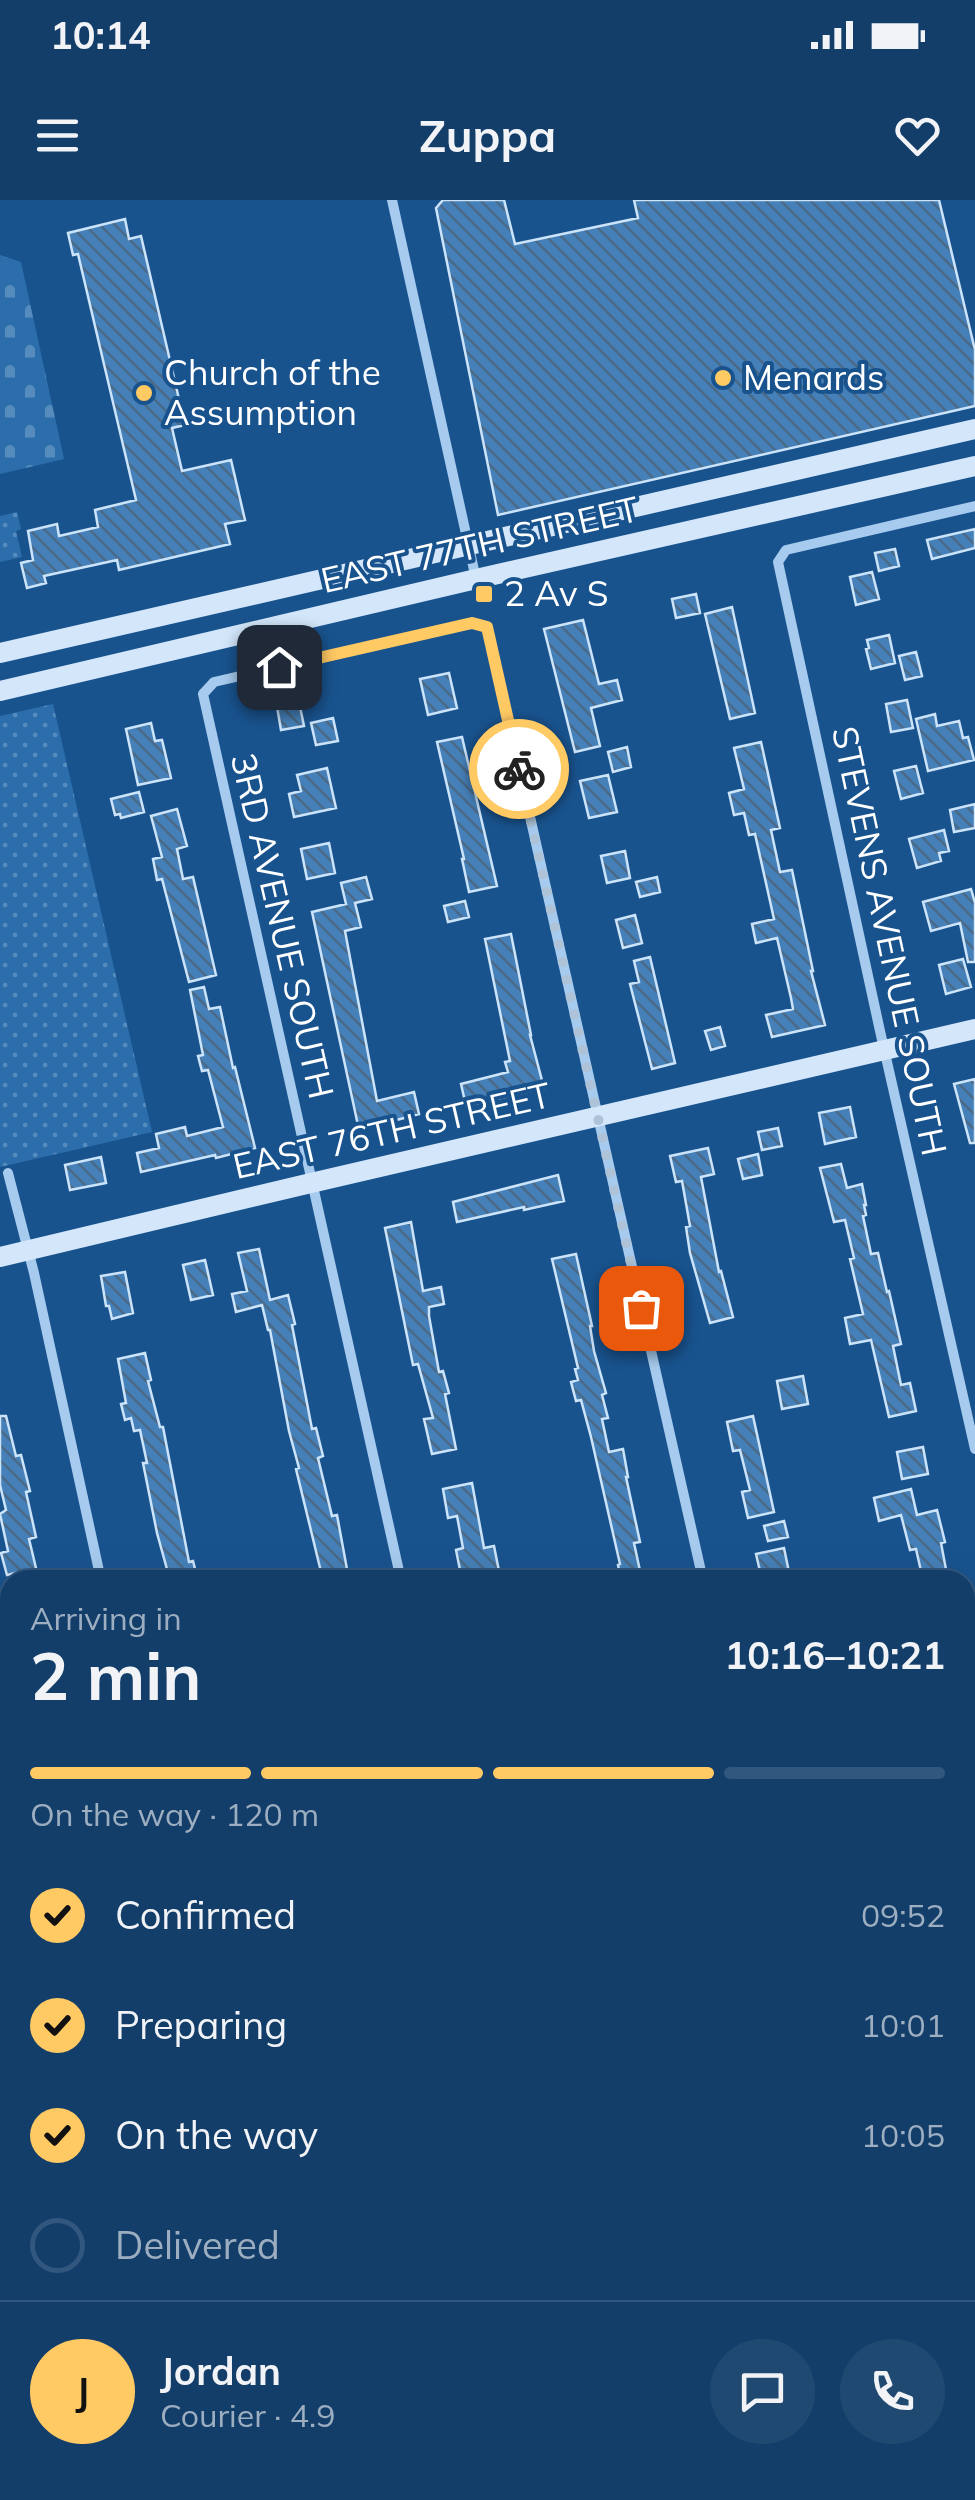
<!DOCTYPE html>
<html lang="en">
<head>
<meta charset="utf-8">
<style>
  body { margin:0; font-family:Mulish,sans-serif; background:#204972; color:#f1f3f6; height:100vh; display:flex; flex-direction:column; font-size:38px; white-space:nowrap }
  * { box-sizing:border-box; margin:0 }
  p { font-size:32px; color:#9daec1 }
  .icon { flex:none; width:55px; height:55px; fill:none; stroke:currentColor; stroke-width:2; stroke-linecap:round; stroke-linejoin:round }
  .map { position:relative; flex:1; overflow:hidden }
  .details { position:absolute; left:0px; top:1370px; width:975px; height:930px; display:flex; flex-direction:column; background:#133e6a; border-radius:30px 30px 0 0; box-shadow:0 10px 40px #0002,0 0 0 2px #32577e }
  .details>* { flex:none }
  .pin { position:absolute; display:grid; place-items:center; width:85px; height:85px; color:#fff; margin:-42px; border-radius:20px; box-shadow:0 5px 15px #0006 }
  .courier { position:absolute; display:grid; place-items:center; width:100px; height:100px; margin:-50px; border:8px solid #ffc963; border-radius:50%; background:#fff; color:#222; box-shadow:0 2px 12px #0007 }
  .headline em { font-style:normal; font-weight:700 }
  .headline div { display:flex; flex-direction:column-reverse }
  .headline { display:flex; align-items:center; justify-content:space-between; height:170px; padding:0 30px }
  h1 { font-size:65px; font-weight:700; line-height:75px }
  .bar { display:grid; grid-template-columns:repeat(4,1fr); gap:15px 10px; align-content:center; height:120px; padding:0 30px }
  .bar i { height:12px; border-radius:8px; background:#32577e }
  .bar .selected { background:#ffc963 }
  .bar p { grid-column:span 4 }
  .line { display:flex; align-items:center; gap:25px; padding:0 30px; border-top:2px solid #32577e }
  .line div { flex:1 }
  .round { display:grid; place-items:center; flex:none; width:105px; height:105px; border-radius:52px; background:#204972 }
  ol { padding:0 30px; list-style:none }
  li { display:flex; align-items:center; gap:30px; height:110px }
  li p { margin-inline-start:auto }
  li .icon { padding:10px; border-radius:50%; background:#ffc963; color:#111; stroke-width:4 }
  li:last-child { color:#9daec1 }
  li i { width:55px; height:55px; border:5px solid #32577e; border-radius:50% }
  .status { display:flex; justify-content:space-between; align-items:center; height:70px; padding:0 50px; background:#133e6a; direction:ltr }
  .status svg { height:28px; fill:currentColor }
  header { display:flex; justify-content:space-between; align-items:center; height:130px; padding:0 30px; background:#133e6a; font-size:45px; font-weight:700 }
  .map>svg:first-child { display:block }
  .cemetery { fill:url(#cemetery-stones) }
  .park { fill:url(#park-dots) }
  .building { fill:url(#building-back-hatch); stroke:#cce4fa; stroke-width:2.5 }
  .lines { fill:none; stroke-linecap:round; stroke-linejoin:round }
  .street { stroke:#a6cbee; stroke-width:10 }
  .secondary { stroke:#d3e6fa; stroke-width:20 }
  .done { stroke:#aec3d7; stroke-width:10; stroke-dasharray:0 18 }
  .route { stroke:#ffc963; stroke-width:12 }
  .poi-dot { fill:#ffc963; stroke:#19538e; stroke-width:4 }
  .labels { text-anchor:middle; stroke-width:8; stroke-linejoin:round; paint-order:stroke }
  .poi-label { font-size:35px; fill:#fff; stroke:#19538e; text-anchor:start }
  .street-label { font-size:35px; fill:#fff; stroke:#19538e }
</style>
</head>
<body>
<div class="status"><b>10:14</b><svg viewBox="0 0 49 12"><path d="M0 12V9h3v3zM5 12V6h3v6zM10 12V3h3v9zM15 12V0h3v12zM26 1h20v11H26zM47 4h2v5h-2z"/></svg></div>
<header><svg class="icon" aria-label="menu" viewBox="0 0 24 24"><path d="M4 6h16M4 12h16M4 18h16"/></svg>Zuppa<svg class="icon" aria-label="heart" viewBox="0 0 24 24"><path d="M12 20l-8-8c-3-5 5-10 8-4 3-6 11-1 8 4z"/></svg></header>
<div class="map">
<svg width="975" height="2300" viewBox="0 0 975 2300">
  <defs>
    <pattern id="cemetery-stones" width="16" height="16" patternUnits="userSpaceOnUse" patternTransform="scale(2.5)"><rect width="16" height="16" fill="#2c6eac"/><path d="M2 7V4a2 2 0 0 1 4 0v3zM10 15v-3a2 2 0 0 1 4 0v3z" fill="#568bbd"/></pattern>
    <pattern id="park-dots" width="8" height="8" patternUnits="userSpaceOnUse" patternTransform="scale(2.5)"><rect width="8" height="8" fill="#2c6eac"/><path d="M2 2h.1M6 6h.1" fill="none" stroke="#568bbd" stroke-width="1.8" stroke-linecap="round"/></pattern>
    <pattern id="building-back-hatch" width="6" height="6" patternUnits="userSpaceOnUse" patternTransform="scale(2.5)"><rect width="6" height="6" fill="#4680b8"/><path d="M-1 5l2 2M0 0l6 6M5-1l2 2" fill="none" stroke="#496987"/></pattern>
  </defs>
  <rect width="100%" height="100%" fill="#19538e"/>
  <path class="cemetery" d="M 0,55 L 21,62 L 64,259 L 0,274 Z"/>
  <path class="park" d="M 17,312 L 21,329 L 16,331 L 22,357 L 0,362 L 0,316 Z
    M 53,504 L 152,932 L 0,967 L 0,516 Z"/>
  <path class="building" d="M 443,0 L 504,0 L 515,44 L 638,18 L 634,0 L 939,0 L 975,150 L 975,206 L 498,315 L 436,8 Z
    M 125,19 L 129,39 L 141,36 L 185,225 L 172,228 L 182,271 L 231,260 L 245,320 L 225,324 L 230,344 L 119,370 L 117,360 L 44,376 L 46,383 L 27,388 L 21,363 L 33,360 L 28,331 L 57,324 L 59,336 L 98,327 L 95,310 L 136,300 L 78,54 L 73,55 L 68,33 Z
    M 975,329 L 975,348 L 932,359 L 927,340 Z
    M 895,349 L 899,366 L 879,371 L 875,353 Z
    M 872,372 L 879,399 L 856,405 L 850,377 Z
    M 696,394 L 700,413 L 676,418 L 672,399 Z
    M 732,407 L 755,513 L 730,519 L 705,414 Z
    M 583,420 L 599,484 L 617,480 L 622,500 L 591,508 L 600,546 L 575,552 L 544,429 Z
    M 889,435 L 895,463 L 871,469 L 866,449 L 869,448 L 867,440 Z
    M 916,452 L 922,476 L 905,480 L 899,456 Z
    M 449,473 L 457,508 L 428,515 L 420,479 Z
    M 298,497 L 304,526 L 281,530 L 276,501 Z
    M 907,500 L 913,528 L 891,532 L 886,504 Z
    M 935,514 L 937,526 L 959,521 L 963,538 L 968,537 L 974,560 L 928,571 L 916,519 Z
    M 333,518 L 338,541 L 316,545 L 311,523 Z
    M 151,523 L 155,541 L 162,540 L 171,578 L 138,585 L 126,529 Z
    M 462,537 L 497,686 L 469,692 L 462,659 L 464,659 L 437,542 Z
    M 761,542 L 780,628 L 771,630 L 780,672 L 792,670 L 813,771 L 811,771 L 825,825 L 772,837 L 766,815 L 793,809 L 791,798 L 777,738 L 756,743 L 752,724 L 774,719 L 755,634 L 749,635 L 744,613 L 734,615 L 729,593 L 744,589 L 734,548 Z
    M 627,547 L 631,567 L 613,572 L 608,552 Z
    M 916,566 L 923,593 L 901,599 L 894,571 Z
    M 327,568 L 336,608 L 294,617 L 289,594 L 301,591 L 297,575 Z
    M 608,575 L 617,612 L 589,618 L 580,581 Z
    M 139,592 L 144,612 L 121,618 L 120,614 L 115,615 L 111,599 Z
    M 975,604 L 975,628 L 954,632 L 950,610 Z
    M 177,609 L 187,646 L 177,649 L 183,679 L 193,677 L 216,775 L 189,782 L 162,679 L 157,680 L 153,659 L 162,657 L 151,616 Z
    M 944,630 L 949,651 L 939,653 L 941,661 L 917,668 L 909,639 Z
    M 329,643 L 335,673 L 307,679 L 301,649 Z
    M 625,651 L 630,678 L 607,683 L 601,656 Z
    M 366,677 L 372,699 L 355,703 L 361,727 L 345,731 L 377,901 L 414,892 L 419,914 L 359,930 L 312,712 L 346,704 L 341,683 Z
    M 657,677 L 660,692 L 640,697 L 636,682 Z
    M 971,689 L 975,703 L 975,762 L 968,762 L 960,723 L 931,731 L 923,702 Z
    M 465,701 L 469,717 L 448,722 L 444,706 Z
    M 635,715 L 642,743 L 623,748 L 616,720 Z
    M 511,734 L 531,835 L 530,835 L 544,888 L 466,906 L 461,884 L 508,872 L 505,862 L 510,861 L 485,739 Z
    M 650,757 L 675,863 L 652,869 L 630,784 L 639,782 L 634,761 Z
    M 963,759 L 971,787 L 946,794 L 939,765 Z
    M 204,787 L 209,809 L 220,807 L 233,868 L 235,867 L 255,948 L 216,958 L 215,955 L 141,972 L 137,953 L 159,948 L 156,934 L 185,927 L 187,936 L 223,927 L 208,870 L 202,871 L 198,856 L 203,855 L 190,790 Z
    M 720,827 L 725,846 L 711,850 L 705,831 Z
    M 975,879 L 975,943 L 970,943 L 954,884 Z
    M 850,907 L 856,937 L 825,944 L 819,913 Z
    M 778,928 L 782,946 L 762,950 L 758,932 Z
    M 708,948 L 714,974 L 701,977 L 719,1072 L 721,1071 L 733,1117 L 710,1123 L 690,1053 L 686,1027 L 690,1026 L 682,981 L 676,982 L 670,956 Z
    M 758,954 L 762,975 L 743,979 L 738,959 Z
    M 101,957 L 106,983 L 70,990 L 65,965 Z
    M 841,964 L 847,988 L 862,984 L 866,1005 L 864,1005 L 866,1015 L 863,1016 L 871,1054 L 878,1053 L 887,1092 L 889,1091 L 901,1144 L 893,1146 L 901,1185 L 910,1183 L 916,1211 L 889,1217 L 871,1140 L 850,1144 L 845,1118 L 863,1114 L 850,1059 L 854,1058 L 845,1020 L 834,1022 L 820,968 Z
    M 558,975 L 564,1001 L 524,1010 L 524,1007 L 457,1022 L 453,1002 Z
    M 411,1022 L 423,1091 L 441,1087 L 444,1104 L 429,1107 L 429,1116 L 439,1172 L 443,1171 L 449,1193 L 445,1194 L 456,1249 L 432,1254 L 424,1219 L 433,1218 L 418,1164 L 413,1165 L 385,1028 Z
    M 259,1049 L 270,1100 L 288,1095 L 295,1124 L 292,1125 L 312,1229 L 316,1228 L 323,1256 L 318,1258 L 332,1316 L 337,1315 L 349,1380 L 323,1380 L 296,1269 L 299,1268 L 289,1231 L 270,1130 L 268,1130 L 262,1105 L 236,1112 L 232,1094 L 247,1091 L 238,1053 Z
    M 576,1054 L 592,1126 L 590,1126 L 594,1151 L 606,1193 L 602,1195 L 608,1218 L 602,1219 L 609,1252 L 623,1249 L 628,1277 L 626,1277 L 640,1342 L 634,1343 L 642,1380 L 621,1380 L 618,1365 L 620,1364 L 591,1237 L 581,1200 L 576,1201 L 571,1182 L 578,1180 L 575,1169 L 578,1168 L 552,1059 Z
    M 205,1060 L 213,1095 L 191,1100 L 183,1065 Z
    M 125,1072 L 133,1113 L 112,1119 L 109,1106 L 106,1106 L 101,1076 Z
    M 145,1153 L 151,1180 L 148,1181 L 160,1227 L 163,1227 L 189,1362 L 193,1361 L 198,1380 L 170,1380 L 157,1333 L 143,1263 L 147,1263 L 140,1230 L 134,1231 L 131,1218 L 125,1220 L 121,1204 L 126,1203 L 118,1159 Z
    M 803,1176 L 808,1204 L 782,1209 L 777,1181 Z
    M 0,1216 L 6,1216 L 16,1256 L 21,1255 L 30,1291 L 26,1292 L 36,1337 L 29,1339 L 36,1368 L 7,1375 L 1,1353 L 8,1351 L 0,1314 L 6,1310 L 0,1285 Z
    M 753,1216 L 774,1312 L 748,1318 L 742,1292 L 750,1290 L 740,1250 L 733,1251 L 727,1222 Z
    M 923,1247 L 928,1274 L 902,1279 L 897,1252 Z
    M 472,1283 L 484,1348 L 494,1346 L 500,1376 L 480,1380 L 462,1380 L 456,1350 L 463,1348 L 457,1316 L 448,1318 L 443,1289 Z
    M 911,1289 L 917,1315 L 937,1310 L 945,1342 L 941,1343 L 948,1380 L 923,1380 L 916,1349 L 910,1350 L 901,1315 L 879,1321 L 874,1298 Z
    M 784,1321 L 788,1337 L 768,1341 L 764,1326 Z
    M 784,1348 L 790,1377 L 762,1380 L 756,1354 Z"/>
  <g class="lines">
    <path class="street" d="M 392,0 L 476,379
      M 975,306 L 786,350 L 778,362 L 880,831 L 975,1249
      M 8,973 L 34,1073 L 101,1380
      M 401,1380 L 203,494 L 214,482 L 472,423 L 487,427 L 703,1380
      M 965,1435 L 975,1432
      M 0,1657 L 10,1655
      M 965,2038 L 975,2035
      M 0,2260 L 10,2258
      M 0,2282 L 4,2300
      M 304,2290 L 306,2300
      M 607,2290 L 609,2300
      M 909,2290 L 911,2300"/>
    <path class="secondary" d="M 0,453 L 975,229
      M 0,491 L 476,379 L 975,266
      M 0,1057 L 311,983 L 975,829"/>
  </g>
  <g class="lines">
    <path class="done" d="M 519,569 L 641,1108"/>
    <path class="route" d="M 279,467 L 472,423 L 487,427 L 519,569"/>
  </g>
  <g class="poi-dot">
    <circle cx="723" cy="178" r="10"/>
    <circle cx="144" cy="193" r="10"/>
    <rect x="474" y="384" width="20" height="20" rx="5"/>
  </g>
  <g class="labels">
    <g class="poi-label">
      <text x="164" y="185">Church of the<tspan x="164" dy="40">Assumption</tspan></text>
      <text x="743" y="190">Menards</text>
      <text x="504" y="406">2 Av S</text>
    </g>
    <g class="street-label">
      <text transform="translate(480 345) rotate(-13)" y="12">EAST 77TH STREET</text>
      <text transform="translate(282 726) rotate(77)" y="12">3RD AVENUE SOUTH</text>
      <text transform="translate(889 741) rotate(78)" y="12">STEVENS AVENUE SOUTH</text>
      <text transform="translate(392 931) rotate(-13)" y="12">EAST 76TH STREET</text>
    </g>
  </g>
</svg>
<div class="pin" style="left:641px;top:1108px;background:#ea580c"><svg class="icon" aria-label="bag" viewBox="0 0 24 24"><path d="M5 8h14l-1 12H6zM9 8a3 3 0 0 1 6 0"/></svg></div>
<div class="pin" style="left:279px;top:467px;background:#1f2937"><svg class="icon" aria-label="home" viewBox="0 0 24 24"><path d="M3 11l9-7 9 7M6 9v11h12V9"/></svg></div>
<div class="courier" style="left:519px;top:569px"><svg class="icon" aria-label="bike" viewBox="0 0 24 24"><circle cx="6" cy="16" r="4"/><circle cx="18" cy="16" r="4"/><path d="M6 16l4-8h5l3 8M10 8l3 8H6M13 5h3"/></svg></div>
<section class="details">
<div class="headline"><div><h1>2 min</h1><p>Arriving in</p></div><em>10:16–10:21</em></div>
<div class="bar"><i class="selected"></i><i class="selected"></i><i class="selected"></i><i></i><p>On the way · 120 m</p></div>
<ol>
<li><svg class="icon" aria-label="check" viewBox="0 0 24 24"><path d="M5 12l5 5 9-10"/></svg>Confirmed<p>09:52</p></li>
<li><svg class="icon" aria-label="check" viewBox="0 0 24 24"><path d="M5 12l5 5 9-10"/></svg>Preparing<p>10:01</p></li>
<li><svg class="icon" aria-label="check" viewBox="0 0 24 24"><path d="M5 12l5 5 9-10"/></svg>On the way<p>10:05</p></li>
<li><i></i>Delivered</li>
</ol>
<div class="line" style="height:180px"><b class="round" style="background:#ffc963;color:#111">J</b><div><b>Jordan</b><p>Courier · 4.9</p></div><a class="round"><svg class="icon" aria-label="chat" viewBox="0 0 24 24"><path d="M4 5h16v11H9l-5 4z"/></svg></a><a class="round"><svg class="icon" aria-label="phone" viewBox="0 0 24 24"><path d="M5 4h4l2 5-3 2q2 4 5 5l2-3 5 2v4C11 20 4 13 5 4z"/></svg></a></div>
</section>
</div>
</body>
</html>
